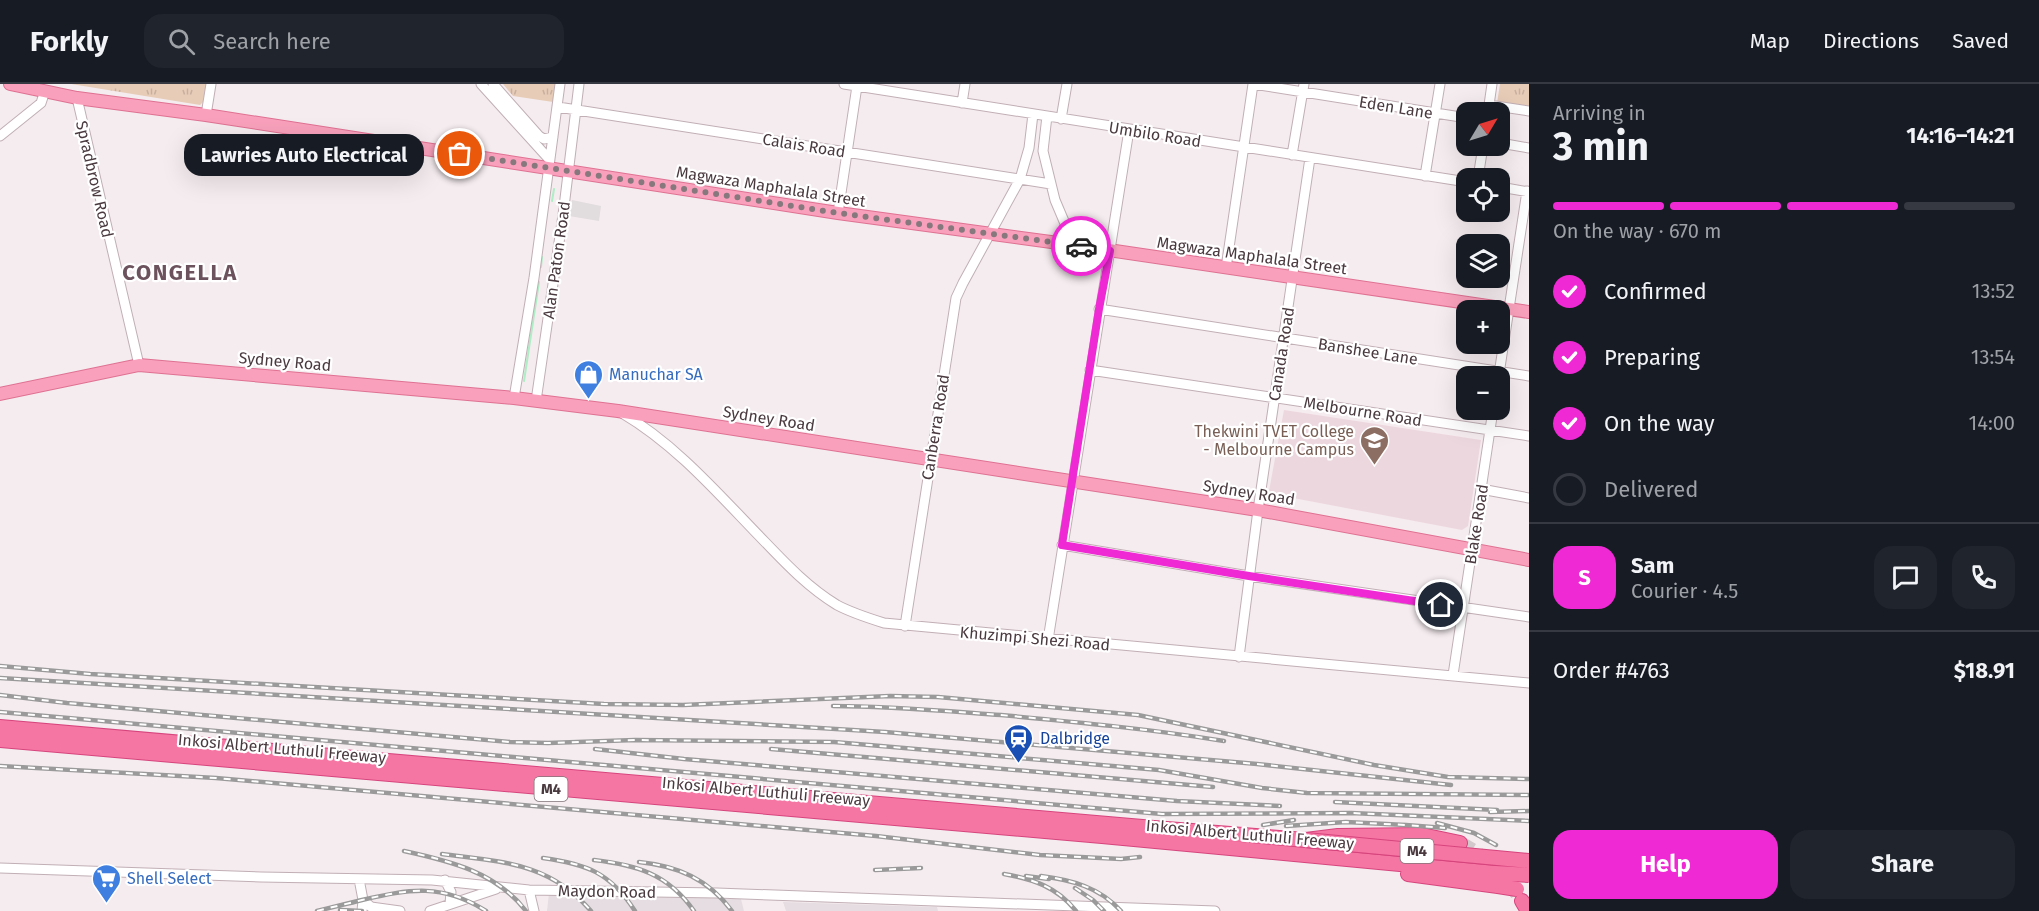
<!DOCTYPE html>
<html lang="en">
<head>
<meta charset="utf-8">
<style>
  body { margin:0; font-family:"Fira Sans",sans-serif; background:#20242c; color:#f1f3f6; height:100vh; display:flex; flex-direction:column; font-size:22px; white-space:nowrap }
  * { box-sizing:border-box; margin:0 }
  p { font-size:20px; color:#9ea1a6 }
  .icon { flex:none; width:33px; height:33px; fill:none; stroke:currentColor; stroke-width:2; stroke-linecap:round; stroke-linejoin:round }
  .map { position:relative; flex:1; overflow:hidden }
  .panel { display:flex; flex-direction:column; background:#171b24; width:510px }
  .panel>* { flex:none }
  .needle { width:39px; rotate:52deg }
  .controls { position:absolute; left:1456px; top:18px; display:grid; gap:12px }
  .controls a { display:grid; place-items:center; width:54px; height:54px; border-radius:12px; background:#171b24; box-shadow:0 6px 24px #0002; font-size:30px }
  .pin { position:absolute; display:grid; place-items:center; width:51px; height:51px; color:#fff; margin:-26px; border:3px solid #fff; border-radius:50%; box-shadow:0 2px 6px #0007 }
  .courier { position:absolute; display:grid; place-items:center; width:60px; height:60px; margin:-30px; border:4px solid #ef2ad4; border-radius:50%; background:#fff; color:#222; box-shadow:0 2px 8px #0007 }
  .bubble { position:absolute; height:42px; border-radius:18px; background:#171b24; box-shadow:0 6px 24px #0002; font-size:20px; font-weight:700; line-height:42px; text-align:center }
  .headline em { font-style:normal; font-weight:700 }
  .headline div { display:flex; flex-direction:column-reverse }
  .headline { display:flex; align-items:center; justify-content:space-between; height:102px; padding:0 24px }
  h1 { font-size:39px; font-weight:700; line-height:45px }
  .bar { display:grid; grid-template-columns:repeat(4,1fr); gap:9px 6px; align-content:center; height:72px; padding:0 24px }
  .bar i { height:8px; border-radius:4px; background:#363941 }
  .bar .current { background:#ef2ad4 }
  .bar p { grid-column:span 4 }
  .line { display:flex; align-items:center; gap:15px; padding:0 24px; border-top:2px solid #363941 }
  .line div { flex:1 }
  .round { display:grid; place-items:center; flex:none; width:63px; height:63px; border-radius:18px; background:#20242c }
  ol { padding:0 24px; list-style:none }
  li { display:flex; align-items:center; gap:18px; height:66px }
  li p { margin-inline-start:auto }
  li .icon { padding:6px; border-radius:50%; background:#ef2ad4; color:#fff; stroke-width:4 }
  li:last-child { color:#9ea1a6 }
  li i { width:33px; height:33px; border:3px solid #363941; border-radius:50% }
  .cta { display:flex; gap:12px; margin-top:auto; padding:12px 24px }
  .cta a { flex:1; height:69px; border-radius:18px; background:#ef2ad4; color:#fff; font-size:24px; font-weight:700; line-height:69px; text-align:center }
  .cta a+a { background:#20242c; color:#f1f3f6 }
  header { display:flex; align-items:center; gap:36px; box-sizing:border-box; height:84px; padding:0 30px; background:#171b24; border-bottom:2px solid #363941 }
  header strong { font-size:28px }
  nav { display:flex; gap:33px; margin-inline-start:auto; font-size:21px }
  .search { width:420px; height:54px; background:#20242c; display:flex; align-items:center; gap:15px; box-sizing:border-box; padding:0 21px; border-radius:18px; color:#9ea1a6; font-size:22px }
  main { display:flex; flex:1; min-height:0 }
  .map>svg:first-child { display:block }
  .industrial { fill:#e5dde1 }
  .education { fill:#edd7de }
  .park { fill:url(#park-tufts) }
  .parking { fill:#e1dcde }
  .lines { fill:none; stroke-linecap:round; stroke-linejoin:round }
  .stream { stroke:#adeec6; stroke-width:2 }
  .highway-tunnel { stroke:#d3c8cc; stroke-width:14; stroke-dasharray:14 7; stroke-linecap:butt }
  .minor-casing { stroke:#c1afb5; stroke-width:11 }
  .major-casing { stroke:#df7193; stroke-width:14 }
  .highway-casing { stroke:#d6457d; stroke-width:16 }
  .minor { stroke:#fff; stroke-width:9 }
  .major { stroke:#f9a1bc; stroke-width:12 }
  .highway { stroke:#f676a3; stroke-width:14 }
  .rail-casing { stroke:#9a9a9a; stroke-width:4.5 }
  .rail { stroke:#fff; stroke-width:2; stroke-dasharray:7; stroke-linecap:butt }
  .highway-bridge-casing { stroke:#d6457d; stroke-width:16; stroke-linecap:butt }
  .highway-bridge { stroke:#f676a3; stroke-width:14 }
  .done { stroke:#86787d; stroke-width:6; stroke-dasharray:0 10.8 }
  .route { stroke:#ef2ad4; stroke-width:8 }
  .labels { text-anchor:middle; stroke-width:4.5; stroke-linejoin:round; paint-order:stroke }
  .shield { fill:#fff; stroke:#807579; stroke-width:1.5 }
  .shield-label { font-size:15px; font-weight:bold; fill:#4a3a40 }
  .street-label { font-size:16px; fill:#4a3a40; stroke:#fff }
  .shop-label { font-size:16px; fill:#366cbe; stroke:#fff; text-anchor:start }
  .education-label { font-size:16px; fill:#785e54; stroke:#fff; text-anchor:end }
  .transit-label { font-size:16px; fill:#164399; stroke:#fff; text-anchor:start }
  .district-label { font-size:22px; font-weight:bold; letter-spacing:1.5px; fill:#6c525c; stroke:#fff }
</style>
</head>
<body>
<header>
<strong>Forkly</strong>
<div class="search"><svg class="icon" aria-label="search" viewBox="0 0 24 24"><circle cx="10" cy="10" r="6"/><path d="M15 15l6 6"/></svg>Search here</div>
<nav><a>Map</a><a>Directions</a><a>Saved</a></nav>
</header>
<main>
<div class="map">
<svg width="1529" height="827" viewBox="0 0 1529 827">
  <defs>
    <pattern id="park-tufts" width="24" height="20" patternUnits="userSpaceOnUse" patternTransform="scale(1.5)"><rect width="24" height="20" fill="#e7ccb8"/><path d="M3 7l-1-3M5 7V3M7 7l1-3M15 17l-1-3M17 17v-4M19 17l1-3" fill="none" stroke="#c8b09f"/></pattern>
  </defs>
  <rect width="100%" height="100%" fill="#f5ecef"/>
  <path class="industrial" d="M 549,809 L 741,815 L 744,827 L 547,827 Z
    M 783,818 L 937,823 L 938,827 L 786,827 Z"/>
  <path class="education" d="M 1284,326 L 1481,356 L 1468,442 L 1462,446 L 1272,410 L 1269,407 Z"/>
  <path class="park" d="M 71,0 L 206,0 L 203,18 L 200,21 Z
    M 503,0 L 556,0 L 553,18 L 513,12 Z
    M 1500,0 L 1529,0 L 1529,24 L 1497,19 Z"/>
  <path class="parking" d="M 572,116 L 601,122 L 599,137 L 569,132 Z"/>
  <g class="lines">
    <path class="stream" d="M 552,117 L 554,105
      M 541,183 L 542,173
      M 524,297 L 539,198"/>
    <path class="highway-tunnel" d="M 1460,759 C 1483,770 1503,791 1518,811"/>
    <defs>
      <path id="minor" d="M 481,0 L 549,75
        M 493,0 L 539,52 L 544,55 L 553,53
        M 844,0 L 1467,98
        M 1253,0 L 1467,34
        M 77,14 L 139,281
        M 962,19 L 965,0
        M 1489,21 L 1529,27
        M 558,23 L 1051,100
        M 1488,28 L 1492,0
        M 206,31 L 211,0
        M 1047,32 L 1043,67 L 1055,116 L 1066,142 L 1088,163
        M 1061,35 L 1067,0
        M 0,52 L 41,19 L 45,7
        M 1500,59 L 1529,64
        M 1292,71 L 1304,0
        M 1425,92 L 1440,0
        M 1478,94 L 1483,62
        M 1500,103 L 1529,108
        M 838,129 L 857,2
        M 1226,184 L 1253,0
        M 1099,225 L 1529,292
        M 1090,286 L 1529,352
        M 1499,290 L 1527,107
        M 514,314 L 534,194 L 560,0
        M 536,317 L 563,131 L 579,0
        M 622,329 C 678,362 720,412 765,458 C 787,481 809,504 837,521 C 852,529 868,534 884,539 L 1529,599
        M 1481,405 L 1529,414
        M 1062,461 L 1249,492 L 1529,533
        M 905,542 L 956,214 L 963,199 L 1020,95 L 1029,64 L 1033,30
        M 1048,556 L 1129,46
        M 1239,573 L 1258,426 L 1310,74
        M 1453,591 L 1493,326
        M 0,784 L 261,793 L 432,796 L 529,806 L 717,809 L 1215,827
        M 359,795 L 363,816 L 362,827
        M 445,796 L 451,808 L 450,820
        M 529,806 L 534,827
        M 363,816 L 371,823 L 400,827
        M 430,827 L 496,805"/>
      <path id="major" d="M 10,0 L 77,14 L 206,31 L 838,129 L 1088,163 L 1529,228
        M 0,310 L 139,281 L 514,314 L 618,327 L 1258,426 L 1529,476"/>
      <path id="highway" d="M 0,643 L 1154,744 L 1306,756 L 1338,752 L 1422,751 L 1460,759
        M 0,656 L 1102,752 L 1495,789
        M 1408,790 L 1498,802
        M 1522,817 L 1528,827"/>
    </defs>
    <use href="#minor" class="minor-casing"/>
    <use href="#major" class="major-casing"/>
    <use href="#highway" class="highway-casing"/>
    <use href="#minor" class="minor"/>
    <use href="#major" class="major"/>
    <use href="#highway" class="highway"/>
    <defs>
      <path id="rail" d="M 0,582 L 90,590 L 604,620 L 683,621 L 890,612 L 938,613 L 1138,631 L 1374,681 L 1448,693 L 1529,695
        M 0,594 L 885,648 L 1257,680 L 1451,701
        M 0,611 L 67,619 L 510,658 L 548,659 L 635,656 L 834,658 L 1159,686 L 1262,704 L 1307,709 L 1529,711
        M 833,622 C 889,622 945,627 1001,631 C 1076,638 1150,645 1224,657
        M 0,628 L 1162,730 L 1351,729 L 1529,737
        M 595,665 L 684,675 L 1177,717 L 1280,722
        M 771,665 L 1213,703
        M 0,682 L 216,694 L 876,752 L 1040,771 L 1121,775 L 1140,773
        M 1335,718 L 1497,726
        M 1490,728 L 1529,727
        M 1437,739 L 1474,749 L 1496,761
        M 1263,741 L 1294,736
        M 1286,742 L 1346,738 L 1406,741 L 1445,744
        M 404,767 C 450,777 496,788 526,827
        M 442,770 C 502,778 549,778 591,827
        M 543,774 C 586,780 610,788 635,827
        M 594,776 C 637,781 668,790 694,827
        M 639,778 C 678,782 708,795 732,827
        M 875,786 L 921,784
        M 1004,790 C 1033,795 1057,803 1076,827
        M 1026,792 L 1049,795
        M 1041,792 C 1072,796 1099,803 1121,827
        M 1075,804 L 1093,816 L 1104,827
        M 340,826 L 362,827
        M 317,827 C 332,823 347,820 362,816 C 410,805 442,799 486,827"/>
    </defs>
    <use href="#rail" class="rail-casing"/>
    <use href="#rail" class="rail"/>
    <defs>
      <path id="highway-bridge" d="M 1306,756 L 1529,777
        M 1495,789 L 1529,791
        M 1498,802 L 1517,805"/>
    </defs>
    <use href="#highway-bridge" class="highway-bridge-casing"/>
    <use href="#highway-bridge" class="highway-bridge"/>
  </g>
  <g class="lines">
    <path class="done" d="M 460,70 L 838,129 L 1081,162"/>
    <path class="route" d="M 1081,162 L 1110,167 L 1099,225 L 1062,461 L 1249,492 L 1441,521"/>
  </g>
  <defs>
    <symbol id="shop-pin" viewBox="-11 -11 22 30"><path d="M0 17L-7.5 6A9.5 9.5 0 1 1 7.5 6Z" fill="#3f7fe0" stroke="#fff"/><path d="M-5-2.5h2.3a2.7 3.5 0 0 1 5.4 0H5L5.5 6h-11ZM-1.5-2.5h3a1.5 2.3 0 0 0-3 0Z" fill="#fff"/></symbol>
    <symbol id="university-pin" viewBox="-11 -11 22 30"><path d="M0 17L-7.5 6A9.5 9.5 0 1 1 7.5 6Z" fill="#8d6e63" stroke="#fff"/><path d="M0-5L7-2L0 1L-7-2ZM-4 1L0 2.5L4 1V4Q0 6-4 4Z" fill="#fff"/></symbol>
    <symbol id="station-pin" viewBox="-11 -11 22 30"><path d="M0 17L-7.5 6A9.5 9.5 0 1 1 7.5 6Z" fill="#1a4fb4" stroke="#fff"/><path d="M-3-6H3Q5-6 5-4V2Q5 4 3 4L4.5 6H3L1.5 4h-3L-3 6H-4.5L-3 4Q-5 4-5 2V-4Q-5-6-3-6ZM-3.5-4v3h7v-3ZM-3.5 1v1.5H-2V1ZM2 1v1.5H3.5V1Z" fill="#fff"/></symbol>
    <symbol id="supermarket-pin" viewBox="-11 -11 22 30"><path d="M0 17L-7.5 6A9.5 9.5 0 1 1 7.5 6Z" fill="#3f7fe0" stroke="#fff"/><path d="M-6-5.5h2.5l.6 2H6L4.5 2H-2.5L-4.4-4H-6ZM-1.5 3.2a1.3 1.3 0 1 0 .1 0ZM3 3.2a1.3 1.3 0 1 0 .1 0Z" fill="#fff"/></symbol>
  </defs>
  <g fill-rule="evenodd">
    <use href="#shop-pin" x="572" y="274" width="33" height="45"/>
    <use href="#university-pin" x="1358" y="340" width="33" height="45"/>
    <use href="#station-pin" x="1002" y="638" width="33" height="45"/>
    <use href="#supermarket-pin" x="90" y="778" width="33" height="45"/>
  </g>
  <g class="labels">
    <g class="shield">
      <rect x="534.5" y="693" width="33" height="24" rx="4.5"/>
      <rect x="1400.5" y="755" width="33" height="24" rx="4.5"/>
    </g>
    <g class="shield-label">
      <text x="551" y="710">M4</text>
      <text x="1417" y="772">M4</text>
    </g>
    <g class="street-label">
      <text transform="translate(1396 23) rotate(9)" y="6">Eden Lane</text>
      <text transform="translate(1155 50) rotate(9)" y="6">Umbilo Road</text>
      <text transform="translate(804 61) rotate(9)" y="6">Calais Road</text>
      <text transform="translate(95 95) rotate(77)" y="6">Spradbrow Road</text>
      <text transform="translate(771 102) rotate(9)" y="6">Magwaza Maphalala Street</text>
      <text transform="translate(1252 171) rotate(8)" y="6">Magwaza Maphalala Street</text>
      <text transform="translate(556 176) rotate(-82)" y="6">Alan Paton Road</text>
      <text transform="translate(1368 267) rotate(9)" y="6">Banshee Lane</text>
      <text transform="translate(1281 270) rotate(-81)" y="6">Canada Road</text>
      <text transform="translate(285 277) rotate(5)" y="6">Sydney Road</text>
      <text transform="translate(1363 327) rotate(9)" y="6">Melbourne Road</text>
      <text transform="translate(769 334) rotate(9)" y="6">Sydney Road</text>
      <text transform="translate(935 343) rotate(-81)" y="6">Canberra Road</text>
      <text transform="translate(1249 408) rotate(9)" y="6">Sydney Road</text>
      <text transform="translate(1476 440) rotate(-81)" y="6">Blake Road</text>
      <text transform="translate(1035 554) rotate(5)" y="6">Khuzimpi Shezi Road</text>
      <text transform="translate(282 664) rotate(5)" y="6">Inkosi Albert Luthuli Freeway</text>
      <text transform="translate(766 707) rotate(5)" y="6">Inkosi Albert Luthuli Freeway</text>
      <text transform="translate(1250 750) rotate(5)" y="6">Inkosi Albert Luthuli Freeway</text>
      <text transform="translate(607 807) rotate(1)" y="6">Maydon Road</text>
    </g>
    <g class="shop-label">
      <text x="609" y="296">Manuchar SA</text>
      <text x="127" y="800">Shell Select</text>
    </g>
    <g class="education-label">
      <text x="1354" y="353">Thekwini TVET College<tspan x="1354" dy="18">- Melbourne Campus</tspan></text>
    </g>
    <g class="transit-label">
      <text x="1040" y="660">Dalbridge</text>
    </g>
    <g class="district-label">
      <text x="180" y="196">CONGELLA</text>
    </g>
  </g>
</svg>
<div class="controls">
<a><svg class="needle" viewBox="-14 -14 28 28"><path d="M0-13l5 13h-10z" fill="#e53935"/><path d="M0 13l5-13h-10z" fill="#9ea1a6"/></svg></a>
<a><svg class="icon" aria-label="locate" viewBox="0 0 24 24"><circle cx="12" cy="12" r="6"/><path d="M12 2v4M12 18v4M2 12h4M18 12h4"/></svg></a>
<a><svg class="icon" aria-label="layers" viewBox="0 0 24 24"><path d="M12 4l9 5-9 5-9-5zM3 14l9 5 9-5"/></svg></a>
<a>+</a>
<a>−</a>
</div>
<div class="pin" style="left:460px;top:70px;background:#ea580c"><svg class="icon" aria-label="bag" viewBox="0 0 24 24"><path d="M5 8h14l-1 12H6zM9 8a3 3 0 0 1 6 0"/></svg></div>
<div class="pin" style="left:1441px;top:521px;background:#1f2937"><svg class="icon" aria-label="home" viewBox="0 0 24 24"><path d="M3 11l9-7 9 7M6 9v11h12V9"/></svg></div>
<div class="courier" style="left:1081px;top:162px"><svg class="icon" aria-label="car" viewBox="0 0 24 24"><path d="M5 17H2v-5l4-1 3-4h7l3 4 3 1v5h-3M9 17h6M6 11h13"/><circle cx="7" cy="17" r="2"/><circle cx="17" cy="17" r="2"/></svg></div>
<div class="bubble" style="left:184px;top:50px;width:240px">Lawries Auto Electrical</div>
</div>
<section class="panel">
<div class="headline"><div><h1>3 min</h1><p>Arriving in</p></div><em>14:16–14:21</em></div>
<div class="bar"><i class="current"></i><i class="current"></i><i class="current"></i><i></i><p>On the way · 670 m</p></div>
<ol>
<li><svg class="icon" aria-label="check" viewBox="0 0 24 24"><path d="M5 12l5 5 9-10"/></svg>Confirmed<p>13:52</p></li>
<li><svg class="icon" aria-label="check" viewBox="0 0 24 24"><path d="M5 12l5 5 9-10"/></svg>Preparing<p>13:54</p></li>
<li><svg class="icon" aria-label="check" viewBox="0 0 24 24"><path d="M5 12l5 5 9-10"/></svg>On the way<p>14:00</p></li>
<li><i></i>Delivered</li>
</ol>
<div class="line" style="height:108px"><b class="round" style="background:#ef2ad4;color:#fff">S</b><div><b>Sam</b><p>Courier · 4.5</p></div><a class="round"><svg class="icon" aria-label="chat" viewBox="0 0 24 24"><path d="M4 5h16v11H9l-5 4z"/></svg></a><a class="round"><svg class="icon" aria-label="phone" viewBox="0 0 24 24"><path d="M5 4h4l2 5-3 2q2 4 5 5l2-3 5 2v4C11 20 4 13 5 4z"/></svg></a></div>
<div class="line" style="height:78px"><div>Order #4763</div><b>$18.91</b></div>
<div class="cta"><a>Help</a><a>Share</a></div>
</section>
</main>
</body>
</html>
